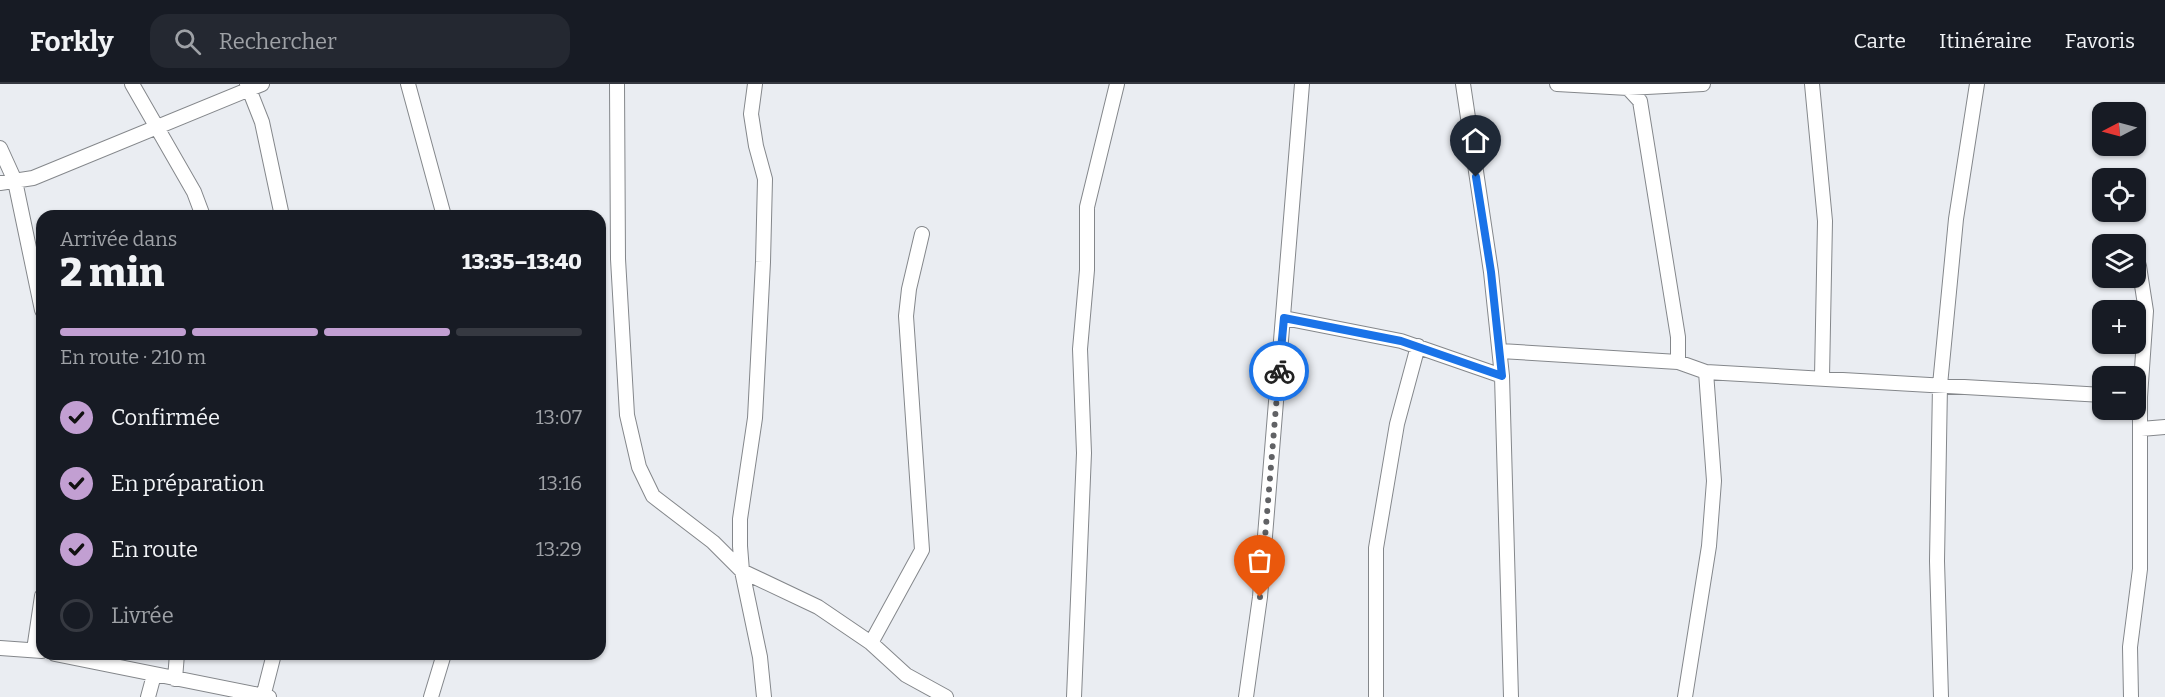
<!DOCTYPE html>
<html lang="fr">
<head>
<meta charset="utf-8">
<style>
  body { margin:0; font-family:Bitter,serif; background:#242831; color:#f1f3f6; height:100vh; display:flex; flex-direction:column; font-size:22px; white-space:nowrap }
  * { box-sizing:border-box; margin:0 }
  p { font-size:20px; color:#9ea1a6 }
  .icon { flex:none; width:33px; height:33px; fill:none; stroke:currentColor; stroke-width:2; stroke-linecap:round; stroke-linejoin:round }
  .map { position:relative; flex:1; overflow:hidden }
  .details { position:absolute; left:36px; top:126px; width:570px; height:450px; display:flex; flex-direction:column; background:#171b24; border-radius:18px; box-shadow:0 2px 4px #0004 }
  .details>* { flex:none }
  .needle { width:39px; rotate:264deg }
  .tools { position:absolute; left:2092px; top:18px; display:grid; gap:12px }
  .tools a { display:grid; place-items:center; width:54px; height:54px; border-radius:12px; background:#171b24; box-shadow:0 2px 4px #0004; font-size:30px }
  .pin { position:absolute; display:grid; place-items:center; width:51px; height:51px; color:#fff; margin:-62px -26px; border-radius:50% 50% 50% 0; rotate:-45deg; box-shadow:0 0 6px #0007 }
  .pin .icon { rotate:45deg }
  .courier { position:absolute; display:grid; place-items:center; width:60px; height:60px; margin:-30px; border:4px solid #1a73e8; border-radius:50%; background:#fff; color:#222; box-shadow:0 2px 8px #0007 }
  .summary em { font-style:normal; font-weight:800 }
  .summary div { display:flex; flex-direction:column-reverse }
  .summary { display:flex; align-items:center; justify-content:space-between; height:102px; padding:0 24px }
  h1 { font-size:39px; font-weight:800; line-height:45px }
  .bar { display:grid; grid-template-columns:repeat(4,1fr); gap:9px 6px; align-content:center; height:72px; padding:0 24px }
  .bar i { height:8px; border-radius:4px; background:#363941 }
  .bar .selected { background:#c29fd2 }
  .bar p { grid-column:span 4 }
  ol { padding:0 24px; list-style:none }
  li { display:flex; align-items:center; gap:18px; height:66px }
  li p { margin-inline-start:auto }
  li .icon { padding:6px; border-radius:50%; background:#c29fd2; color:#111; stroke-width:4 }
  li:last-child { color:#9ea1a6 }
  li i { width:33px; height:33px; border:3px solid #363941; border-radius:50% }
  header { display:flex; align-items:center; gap:36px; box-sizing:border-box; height:84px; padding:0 30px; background:#171b24; border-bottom:2px solid #363941 }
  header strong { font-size:28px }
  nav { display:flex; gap:33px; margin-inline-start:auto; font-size:21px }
  .search { width:420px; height:54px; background:#242831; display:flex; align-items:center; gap:15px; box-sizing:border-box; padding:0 21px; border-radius:18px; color:#9ea1a6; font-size:22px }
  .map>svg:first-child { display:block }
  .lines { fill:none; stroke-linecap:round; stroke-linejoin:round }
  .street-casing { stroke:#84878b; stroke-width:16 }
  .street { stroke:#fff; stroke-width:14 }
  .done { stroke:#616265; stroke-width:6; stroke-dasharray:0 10.8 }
  .route { stroke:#1a73e8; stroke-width:8 }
</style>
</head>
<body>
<header>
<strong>Forkly</strong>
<div class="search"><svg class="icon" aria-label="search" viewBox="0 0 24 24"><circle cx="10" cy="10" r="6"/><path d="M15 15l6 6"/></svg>Rechercher</div>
<nav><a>Carte</a><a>Itinéraire</a><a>Favoris</a></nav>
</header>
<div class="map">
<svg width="2165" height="613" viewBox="0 0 2165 613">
  <rect width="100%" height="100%" fill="#eaedf2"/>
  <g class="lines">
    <defs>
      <path id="street" d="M 132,0 L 194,108 L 203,132
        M 247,0 L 262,38 L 282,132
        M 408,0 L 444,132
        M 617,0 L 618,175 L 627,331 L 639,383 L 653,412 L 713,458 L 742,487 L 818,523 L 871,559 L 906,591 L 946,613
        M 755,0 L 751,30 L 756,62 L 765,95 L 763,178 L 755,334 L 740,435 L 740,462 L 742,487 L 760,573 L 764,613
        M 1463,0 L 1491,188 L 1502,292 L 1511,613
        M 1557,0 L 1628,4 L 1703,0
        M 1628,0 L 1628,4 L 1640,17 L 1678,253 L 1678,278
        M 1812,0 L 1825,137 L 1822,293
        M 0,64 L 15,97 L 42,226
        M 0,99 L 33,94 L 262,0
        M 1284,234 L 1401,257 L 1502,292
        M 1500,267 L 1678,278 L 1706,288 L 2103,311
        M 2141,345 L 2165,343
        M 871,559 L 922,466 L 906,232 L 909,205 L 922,150
        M 0,564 L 42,567
        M 34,566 L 42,512
        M 55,570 L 269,613
        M 175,595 L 177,570
        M 148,613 L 154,591
        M 263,613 L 274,570
        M 431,613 L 444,570
        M 1074,613 L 1084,369 L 1080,265 L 1087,186 L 1087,123 L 1117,0
        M 1246,613 L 1260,513 L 1302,0
        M 1376,613 L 1376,464 L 1397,340 L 1418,262
        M 1685,613 L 1709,462 L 1714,397 L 1706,288
        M 1941,613 L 1937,477 L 1940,301 L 1956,135 L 1977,0
        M 2131,613 L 2130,563 L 2140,485 L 2140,313 L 2146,227 L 2139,182"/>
    </defs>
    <use href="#street" class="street-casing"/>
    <use href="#street" class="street"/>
  </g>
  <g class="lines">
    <path class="done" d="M 1260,513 L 1279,287"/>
    <path class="route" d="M 1279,287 L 1284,234 L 1401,257 L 1502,292 L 1491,188 L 1476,93"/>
  </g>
</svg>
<div class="tools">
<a><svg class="needle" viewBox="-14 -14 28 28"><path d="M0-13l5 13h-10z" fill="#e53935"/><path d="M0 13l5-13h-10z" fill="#9ea1a6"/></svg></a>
<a><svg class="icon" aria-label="locate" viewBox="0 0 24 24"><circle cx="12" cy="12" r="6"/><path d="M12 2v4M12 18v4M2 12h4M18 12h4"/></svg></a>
<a><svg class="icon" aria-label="layers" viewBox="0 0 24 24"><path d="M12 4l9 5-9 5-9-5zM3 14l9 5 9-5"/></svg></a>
<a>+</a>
<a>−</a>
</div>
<div class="pin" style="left:1260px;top:513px;background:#ea580c"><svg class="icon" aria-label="bag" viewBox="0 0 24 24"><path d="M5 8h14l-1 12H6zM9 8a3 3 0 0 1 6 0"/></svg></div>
<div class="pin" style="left:1476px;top:93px;background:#1f2937"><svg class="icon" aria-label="home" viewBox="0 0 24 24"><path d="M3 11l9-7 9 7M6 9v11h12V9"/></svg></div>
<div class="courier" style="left:1279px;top:287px"><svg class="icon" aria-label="bike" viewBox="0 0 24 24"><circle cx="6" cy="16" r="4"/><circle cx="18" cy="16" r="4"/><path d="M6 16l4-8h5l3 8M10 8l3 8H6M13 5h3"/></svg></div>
<section class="details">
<div class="summary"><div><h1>2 min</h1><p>Arrivée dans</p></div><em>13:35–13:40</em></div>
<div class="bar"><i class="selected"></i><i class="selected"></i><i class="selected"></i><i></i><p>En route · 210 m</p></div>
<ol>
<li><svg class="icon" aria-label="check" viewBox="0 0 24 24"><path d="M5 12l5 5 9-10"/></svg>Confirmée<p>13:07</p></li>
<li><svg class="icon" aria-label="check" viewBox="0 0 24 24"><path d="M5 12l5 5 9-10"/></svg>En préparation<p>13:16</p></li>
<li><svg class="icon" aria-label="check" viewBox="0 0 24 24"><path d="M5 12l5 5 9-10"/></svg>En route<p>13:29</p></li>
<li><i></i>Livrée</li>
</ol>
</section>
</div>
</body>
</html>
